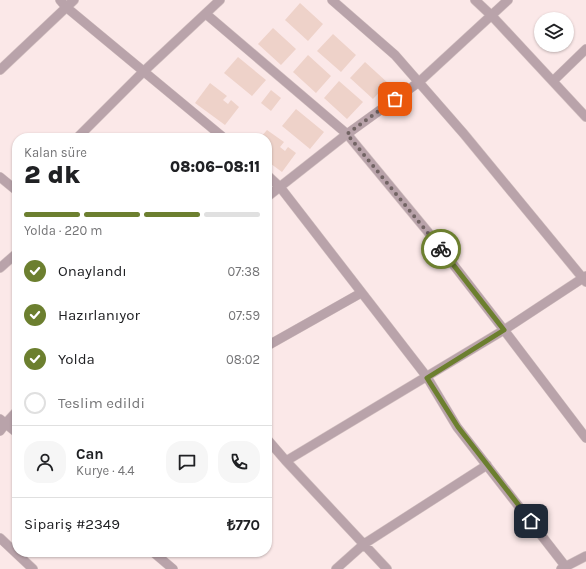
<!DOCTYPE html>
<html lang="tr">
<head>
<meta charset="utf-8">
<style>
  body { margin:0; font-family:Karla,sans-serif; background:#f6f6f6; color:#202124; height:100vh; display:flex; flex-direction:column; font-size:15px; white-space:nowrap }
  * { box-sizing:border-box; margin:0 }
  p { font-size:13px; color:#757577 }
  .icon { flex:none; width:22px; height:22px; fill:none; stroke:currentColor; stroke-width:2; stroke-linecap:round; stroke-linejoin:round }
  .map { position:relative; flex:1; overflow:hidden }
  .drawer { position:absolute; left:12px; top:133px; width:260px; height:424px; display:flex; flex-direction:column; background:#fff; border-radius:16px; box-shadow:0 1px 3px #0004 }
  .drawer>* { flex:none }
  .tools { position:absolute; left:534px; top:12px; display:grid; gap:8px }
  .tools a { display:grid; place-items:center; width:40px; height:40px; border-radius:50%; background:#fff; box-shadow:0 1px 3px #0004; font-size:20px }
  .pin { position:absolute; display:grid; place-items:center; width:34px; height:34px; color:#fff; margin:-17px; border-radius:8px; box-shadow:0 2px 6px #0006 }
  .courier { position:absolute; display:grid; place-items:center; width:40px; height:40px; margin:-20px; border:3px solid #6c7f2f; border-radius:50%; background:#fff; color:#222; box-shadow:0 1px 5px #0007 }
  .head em { font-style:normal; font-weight:800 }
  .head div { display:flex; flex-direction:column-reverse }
  .head { display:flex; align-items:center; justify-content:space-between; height:68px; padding:0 12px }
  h1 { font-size:26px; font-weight:800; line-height:30px }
  .bar { display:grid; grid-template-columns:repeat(4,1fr); gap:6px 4px; align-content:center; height:48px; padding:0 12px }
  .bar i { height:5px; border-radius:3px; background:#e0e0e0 }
  .bar .on { background:#6c7f2f }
  .bar p { grid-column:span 4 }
  .line { display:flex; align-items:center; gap:10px; padding:0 12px; border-top:1px solid #e0e0e0 }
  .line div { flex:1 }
  .round { display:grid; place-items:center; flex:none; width:42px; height:42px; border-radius:16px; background:#f6f6f6 }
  ol { padding:0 12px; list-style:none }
  li { display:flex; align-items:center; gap:12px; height:44px }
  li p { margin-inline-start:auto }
  li .icon { padding:4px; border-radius:50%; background:#6c7f2f; color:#fff; stroke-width:4 }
  li:last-child { color:#757577 }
  li i { width:22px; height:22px; border:2px solid #e0e0e0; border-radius:50% }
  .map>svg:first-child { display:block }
  .building { fill:#eed2c9 }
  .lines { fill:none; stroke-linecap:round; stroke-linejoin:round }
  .street-casing { stroke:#d5c3c3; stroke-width:10 }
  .street { stroke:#b9a3aa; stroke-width:9 }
  .done { stroke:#726464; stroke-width:4; stroke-dasharray:0 7.2 }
  .route { stroke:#6c7f2f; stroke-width:5 }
</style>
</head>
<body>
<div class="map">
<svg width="586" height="569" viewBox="0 0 586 569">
  <rect width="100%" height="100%" fill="#fbe8e8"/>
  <path class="building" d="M 300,3 L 323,24 L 308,41 L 285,20 Z
    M 273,28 L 296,49 L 281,65 L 258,44 Z
    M 333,34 L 356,55 L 341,72 L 317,51 Z
    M 308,55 L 331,76 L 316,93 L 293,72 Z
    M 238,57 L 266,80 L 252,96 L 224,73 Z
    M 365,62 L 388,83 L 373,99 L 350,78 Z
    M 339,81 L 363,102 L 347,119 L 324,98 Z
    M 210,83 L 227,96 L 223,100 L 228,104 L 231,100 L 239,107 L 225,125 L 195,103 Z
    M 271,90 L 281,98 L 271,111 L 261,103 Z
    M 296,109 L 324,132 L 310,149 L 282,126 Z
    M 267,130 L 284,142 L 280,147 L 285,151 L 288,147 L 296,153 L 282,172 L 267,161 L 267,138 L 260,138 Z"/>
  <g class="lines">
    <defs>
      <path id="street" d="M 60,0 L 66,7 L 224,138
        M 332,0 L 395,55 L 464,134 L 586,282
        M 475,0 L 492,16 L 586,117
        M 206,14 L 347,134 L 428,232 L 504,330 L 586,438
        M 0,70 L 74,0
        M 553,81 L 586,49
        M 77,138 L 143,72 L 220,0
        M 267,175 L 280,187 L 427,377 L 457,427 L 566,567
        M 0,177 L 17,191
        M 267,197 L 347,134 L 419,82 L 508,0
        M 0,268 L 17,253
        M 267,346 L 361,293
        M 0,419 L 17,433
        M 0,431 L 6,423 L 17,411
        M 267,439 L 286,461 L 387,569
        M 286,461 L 504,330 L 586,276
        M 0,538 L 33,569
        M 153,552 L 173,569
        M 336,569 L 364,544 L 487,465
        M 561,569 L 586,556"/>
    </defs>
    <use href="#street" class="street-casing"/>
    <use href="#street" class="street"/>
  </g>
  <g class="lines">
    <path class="done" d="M 395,99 L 347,134 L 441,249"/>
    <path class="route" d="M 441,249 L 504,330 L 427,378 L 458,427 L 531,521"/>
  </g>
</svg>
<div class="tools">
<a><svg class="icon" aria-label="layers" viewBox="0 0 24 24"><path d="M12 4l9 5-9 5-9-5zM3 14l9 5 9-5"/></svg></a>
</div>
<div class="pin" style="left:395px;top:99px;background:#ea580c"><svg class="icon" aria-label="bag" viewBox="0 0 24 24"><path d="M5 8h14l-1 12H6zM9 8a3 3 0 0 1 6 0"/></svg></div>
<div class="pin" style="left:531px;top:521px;background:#1f2937"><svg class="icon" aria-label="home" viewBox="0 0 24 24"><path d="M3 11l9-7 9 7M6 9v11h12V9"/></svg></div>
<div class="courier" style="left:441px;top:249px"><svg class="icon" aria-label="bike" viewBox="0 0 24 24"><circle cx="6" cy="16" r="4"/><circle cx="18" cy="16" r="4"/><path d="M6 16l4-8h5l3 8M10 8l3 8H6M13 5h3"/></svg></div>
<section class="drawer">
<div class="head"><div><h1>2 dk</h1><p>Kalan süre</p></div><em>08:06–08:11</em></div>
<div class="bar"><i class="on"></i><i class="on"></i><i class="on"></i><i></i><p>Yolda · 220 m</p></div>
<ol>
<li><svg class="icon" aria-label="check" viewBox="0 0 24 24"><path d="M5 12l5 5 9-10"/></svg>Onaylandı<p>07:38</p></li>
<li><svg class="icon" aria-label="check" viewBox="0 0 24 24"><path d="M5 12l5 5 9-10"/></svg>Hazırlanıyor<p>07:59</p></li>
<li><svg class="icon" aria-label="check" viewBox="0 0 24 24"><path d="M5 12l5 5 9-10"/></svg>Yolda<p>08:02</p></li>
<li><i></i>Teslim edildi</li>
</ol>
<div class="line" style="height:72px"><a class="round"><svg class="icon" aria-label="person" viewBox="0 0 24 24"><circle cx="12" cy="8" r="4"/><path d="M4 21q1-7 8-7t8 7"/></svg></a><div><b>Can</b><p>Kurye · 4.4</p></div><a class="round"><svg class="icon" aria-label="chat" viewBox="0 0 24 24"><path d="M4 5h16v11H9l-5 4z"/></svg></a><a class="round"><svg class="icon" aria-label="phone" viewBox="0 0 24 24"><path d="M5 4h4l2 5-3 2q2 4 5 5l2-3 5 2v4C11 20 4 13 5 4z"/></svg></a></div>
<div class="line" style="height:52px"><div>Sipariş #2349</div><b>₺770</b></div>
</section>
</div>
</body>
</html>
